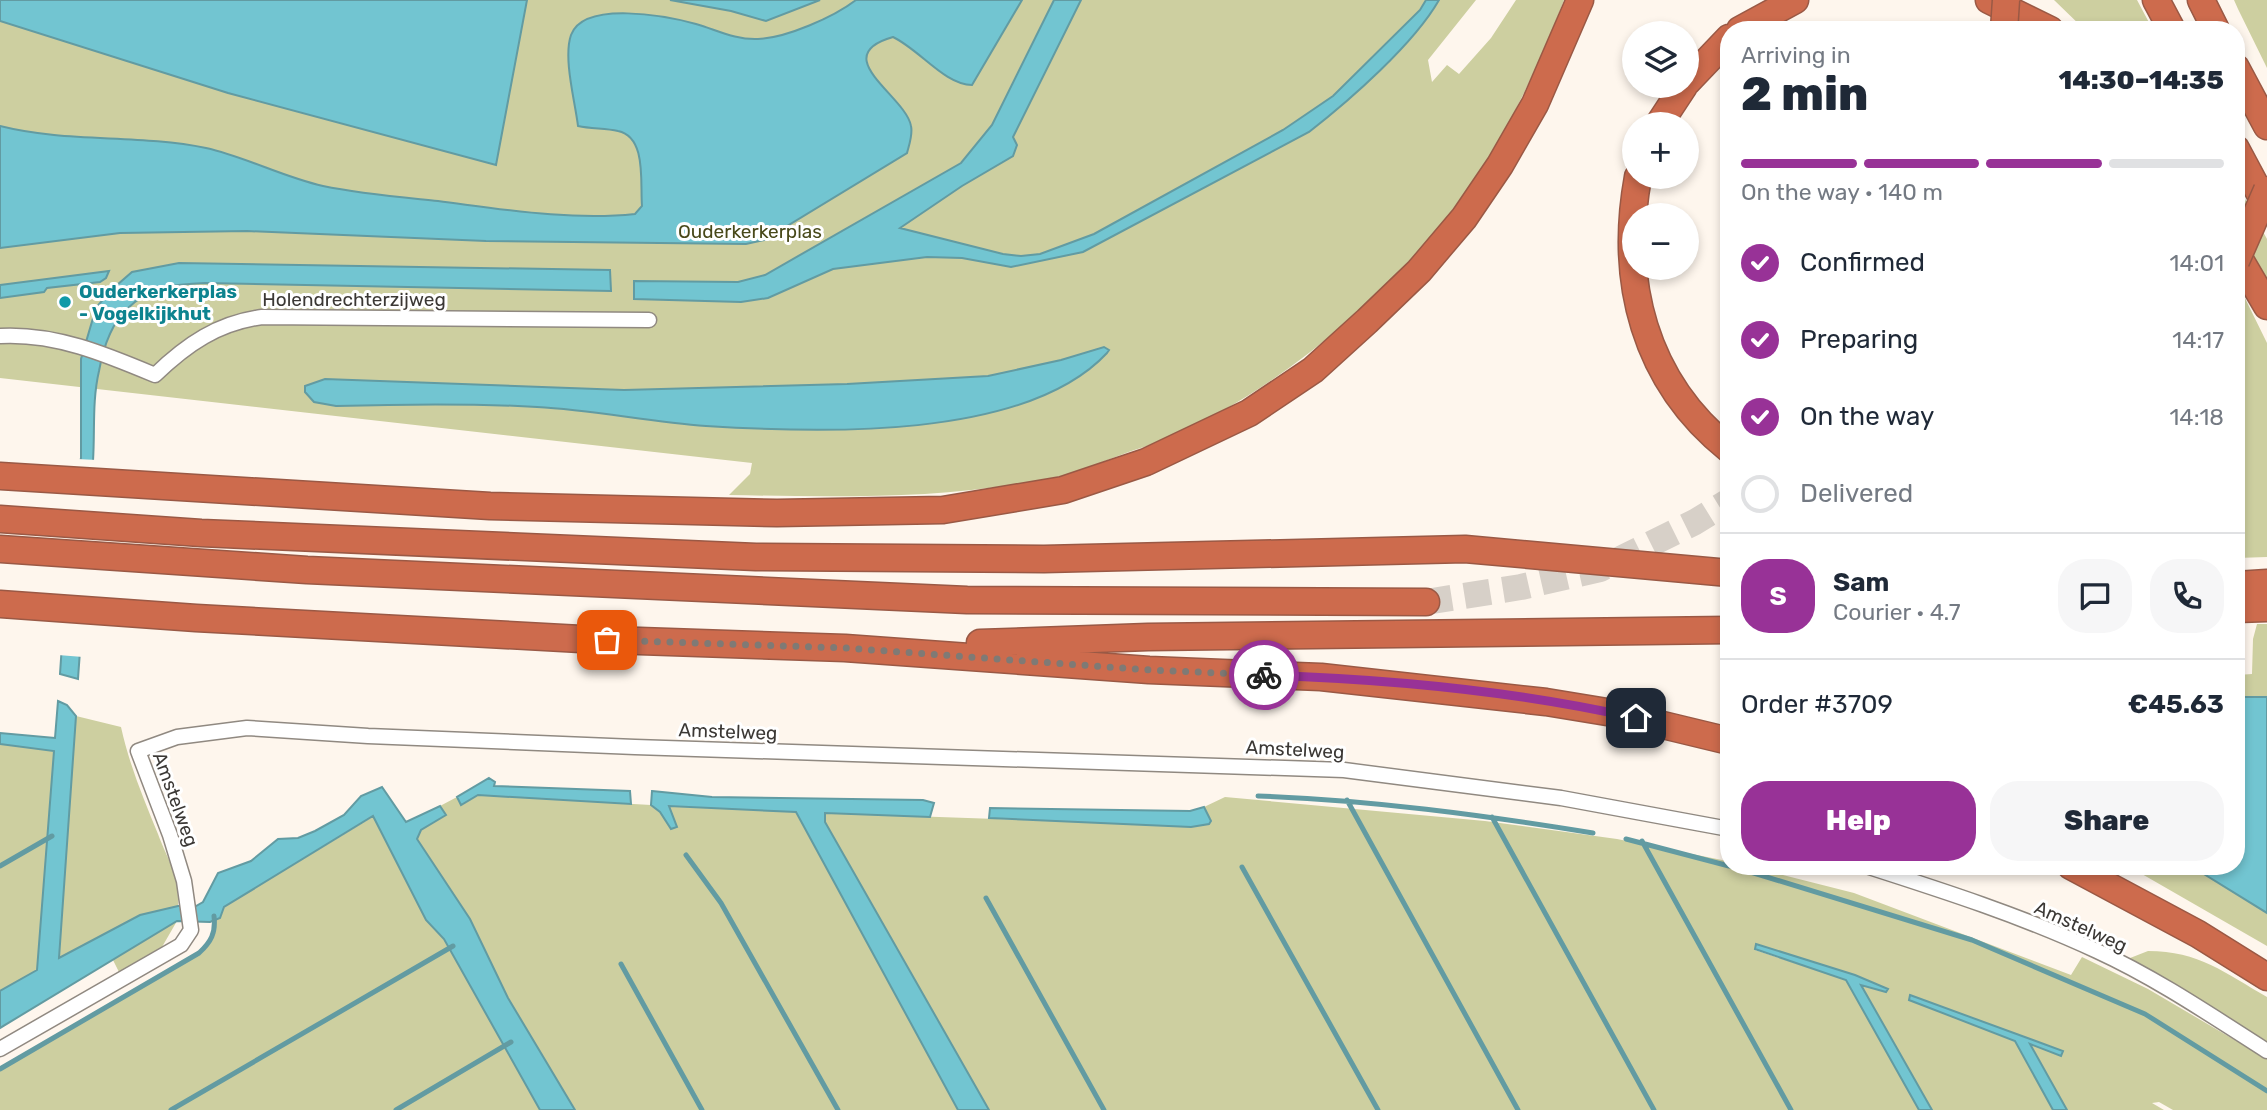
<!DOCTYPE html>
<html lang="en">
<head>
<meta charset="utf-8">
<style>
  body { margin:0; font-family:Rubik,sans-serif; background:#f6f6f7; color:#1f2937; height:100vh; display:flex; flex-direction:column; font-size:26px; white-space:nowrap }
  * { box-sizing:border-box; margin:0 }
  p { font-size:23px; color:#747a83 }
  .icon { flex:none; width:38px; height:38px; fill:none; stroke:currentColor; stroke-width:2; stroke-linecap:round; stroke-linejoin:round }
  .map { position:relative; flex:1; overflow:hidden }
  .side { position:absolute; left:1720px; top:21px; width:525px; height:854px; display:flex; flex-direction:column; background:#fff; border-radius:28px; box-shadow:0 4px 10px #0003 }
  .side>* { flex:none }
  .controls { position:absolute; left:1622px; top:21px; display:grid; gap:14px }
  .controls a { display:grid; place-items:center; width:77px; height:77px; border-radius:50%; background:#fff; box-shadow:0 4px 10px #0003; font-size:35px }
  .pin { position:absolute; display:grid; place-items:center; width:60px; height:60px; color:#fff; margin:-30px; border-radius:14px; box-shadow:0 4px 10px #0006 }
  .courier { position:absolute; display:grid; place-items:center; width:70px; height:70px; margin:-35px; border:5px solid #983297; border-radius:50%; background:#fff; color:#222; box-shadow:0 2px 9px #0007 }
  .headline em { font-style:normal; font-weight:800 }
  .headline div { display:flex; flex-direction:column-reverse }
  .headline { display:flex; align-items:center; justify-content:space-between; height:119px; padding:0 21px }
  h1 { font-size:46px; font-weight:800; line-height:52px }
  .bar { display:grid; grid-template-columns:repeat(4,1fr); gap:10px 7px; align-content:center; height:84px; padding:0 21px }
  .bar i { height:9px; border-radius:5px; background:#e0e1e3 }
  .bar .active { background:#983297 }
  .bar p { grid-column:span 4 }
  .line { display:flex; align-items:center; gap:18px; padding:0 21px; border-top:2px solid #e0e1e3 }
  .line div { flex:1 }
  .round { display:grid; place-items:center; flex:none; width:74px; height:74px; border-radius:28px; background:#f6f6f7 }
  ol { padding:0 21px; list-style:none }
  li { display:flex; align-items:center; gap:21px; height:77px }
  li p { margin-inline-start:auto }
  li .icon { padding:7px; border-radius:50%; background:#983297; color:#fff; stroke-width:4 }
  li:last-child { color:#747a83 }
  li i { width:38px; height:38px; border:4px solid #e0e1e3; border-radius:50% }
  .primary-button { display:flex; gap:14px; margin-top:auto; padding:14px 21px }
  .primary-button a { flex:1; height:80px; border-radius:28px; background:#983297; color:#fff; font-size:28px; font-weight:800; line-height:80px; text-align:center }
  .primary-button a+a { background:#f6f6f7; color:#1f2937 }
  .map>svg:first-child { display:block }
  .green { fill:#cdcfa0 }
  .water { fill:#72c5d1; stroke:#629ba2; stroke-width:2 }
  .pier { fill:#fef6ed }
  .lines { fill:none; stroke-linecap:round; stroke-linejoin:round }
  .stream { stroke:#629ba2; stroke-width:5 }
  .highway-tunnel { stroke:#d7d0c8; stroke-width:26; stroke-dasharray:26 13; stroke-linecap:butt }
  .street-casing { stroke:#908981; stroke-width:17 }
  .highway-casing { stroke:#9a5945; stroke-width:29 }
  .street { stroke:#fff; stroke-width:14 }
  .highway { stroke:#cd6b4d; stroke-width:26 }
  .highway-bridge-casing { stroke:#9a5945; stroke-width:29; stroke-linecap:butt }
  .highway-bridge { stroke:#cd6b4d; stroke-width:26 }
  .done { stroke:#7f7a75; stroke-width:7; stroke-dasharray:0 12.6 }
  .route { stroke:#983297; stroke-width:9 }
  .culture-dot { fill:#0f9aa8; stroke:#fff; stroke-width:2.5 }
  .labels { text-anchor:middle; stroke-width:6; stroke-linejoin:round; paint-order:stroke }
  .park-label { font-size:19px; fill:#48491a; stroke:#fff }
  .culture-label { font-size:19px; font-weight:bold; fill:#0d838f; stroke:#fff; text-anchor:start }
  .street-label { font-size:19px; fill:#3b3835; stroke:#fff }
</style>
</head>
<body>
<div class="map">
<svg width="2267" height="1110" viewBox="0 0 2267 1110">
  <rect width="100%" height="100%" fill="#fef6ed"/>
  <path class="green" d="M 0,0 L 1476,0 L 1428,60 L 1432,82 L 1447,65 L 1459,74 L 1491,38 L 1516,0 L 1564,0 C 1546,48 1524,95 1500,140 C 1432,260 1301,377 1176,435 C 1160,443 1142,447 1126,453 C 1103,461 1079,473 1056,477 C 947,500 839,497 729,495 L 750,474 L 752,463 L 0,378 Z
    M 2054,0 L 2137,0 L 2153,30 L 2085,30 Z
    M 2234,0 L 2267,0 L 2267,68 L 2238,9 Z
    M 2236,183 L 2267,239 L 2267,290 L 2237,226 Z
    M 2236,280 L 2267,343 L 2267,557 L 2237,558 Z
    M 2257,624 L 2267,624 L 2267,697 L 2237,697 L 2237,675 L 2252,674 L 2253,639 Z
    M 76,716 L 121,727 C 129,764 144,800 158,834 C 169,864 179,872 178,906 L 140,915 L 58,959 Z
    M 2237,722 L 2244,724 L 2241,829 L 2238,830 Z
    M 0,744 L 54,751 L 37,970 L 0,991 Z
    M 478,795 L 651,805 L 660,812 L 668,806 L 796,812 L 958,1110 L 575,1110 L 508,998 L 470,919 L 417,839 L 420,830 L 446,815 L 440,806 L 457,797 L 462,805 Z
    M 1225,797 L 1485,821 L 1617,839 L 1722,860 L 1729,862 L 1729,866 L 1747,866 L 1854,893 L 2071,975 L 2082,957 L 2148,989 L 2267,1059 L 2267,1110 L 2173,1110 L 2159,1102 L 2152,1103 L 2164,1110 L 2067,1110 L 2030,1043 L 2060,1056 L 2063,1051 L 1910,995 L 1909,1000 L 2015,1041 L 2053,1110 L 1932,1110 L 1860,985 L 1886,992 L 1855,975 L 1756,944 L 1755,950 L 1846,980 L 1919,1110 L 989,1110 L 825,822 L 824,813 L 1191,826 L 1211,820 L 1204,807 Z
    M 374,816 L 426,920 L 444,939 L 540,1110 L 0,1110 L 0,1069 L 199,953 C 217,937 209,922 224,907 Z
    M 2128,866 L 2191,866 L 2267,913 L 2267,946 Z
    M 177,921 L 162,947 L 119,972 L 113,960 Z
    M 2148,951 C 2199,951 2225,973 2267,997 L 2267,1042 L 2180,990 L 2125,960 Z"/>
  <path class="water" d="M 0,0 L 527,0 L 496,165 L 228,93 L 0,21 Z
    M 670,0 L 820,0 L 766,21 L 731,11 Z
    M 856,0 L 1022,0 L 972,85 C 945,85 920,50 893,37 C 826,56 906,96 911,126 C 913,135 909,145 907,153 L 764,240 L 746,244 L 486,241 L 247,231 L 120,233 L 0,248 L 0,126 C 67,143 138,134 206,148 C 246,157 283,177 323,186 C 361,194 399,197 438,201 C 501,209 571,221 635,214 L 642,206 C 640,183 647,137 618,131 C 605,128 592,129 578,126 C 575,101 563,58 571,35 C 584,0 667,16 696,24 C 717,30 735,40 758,39 C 786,38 834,17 856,0 Z
    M 1054,0 L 1081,0 L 1013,137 L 1017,145 L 1013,156 L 962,186 L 900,228 L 1003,254 L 1021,256 L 1040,254 L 1094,234 L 1283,130 L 1333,96 L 1420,10 L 1426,0 L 1439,0 C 1414,44 1350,100 1309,132 L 1083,252 L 1011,267 L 962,258 L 927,257 L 833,269 L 768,298 L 741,302 L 634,299 L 634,281 L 738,282 L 765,275 L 961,163 L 992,125 Z
    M 179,263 L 610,270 L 611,291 L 205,283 C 175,284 150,286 127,309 C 111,324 103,349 99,371 C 92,401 95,430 93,461 C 90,533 83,606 78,679 L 60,674 L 72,496 L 81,458 L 81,359 L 96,308 L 109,292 L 132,272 Z
    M 109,271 L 106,278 L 100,282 L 47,288 L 44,292 L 0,298 L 0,285 Z
    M 1104,347 L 1109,350 L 1107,353 C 1025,441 818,433 706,426 C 649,422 594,410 537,407 C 470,403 403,404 336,406 L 314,402 L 305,392 L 305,386 L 325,379 L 624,390 L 847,384 L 988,376 L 1061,360 Z
    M 2237,697 L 2267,697 L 2267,913 L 2191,866 L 2236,866 L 2237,829 L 2241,829 L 2244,724 L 2237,722 Z
    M 58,701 L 67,705 L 76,716 L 59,958 L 140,915 L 178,906 L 196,906 L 203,902 L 218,873 L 251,861 L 278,839 L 298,838 L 315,831 L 344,815 L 361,796 L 382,787 L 406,822 L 440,806 L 446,815 L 421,830 L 417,839 L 470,919 L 508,998 L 575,1110 L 540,1110 L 444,939 L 426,920 L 373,816 L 224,907 L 220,918 L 210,922 L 177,921 L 0,1028 L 0,991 L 37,970 L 54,751 L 0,744 L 0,733 L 55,738 Z
    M 489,778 L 495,782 L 494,786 L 630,791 L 631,804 L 478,795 L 461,805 L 457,797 Z
    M 652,791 L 712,797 L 923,800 L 934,803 L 930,817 L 825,813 L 825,822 L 989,1110 L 958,1110 L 796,812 L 669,806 L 677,827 L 671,829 L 660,812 L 651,805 Z
    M 1204,807 L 1211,821 L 1209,824 L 1191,827 L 989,818 L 990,808 L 1190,811 Z
    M 1756,944 L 1855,975 L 1888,989 L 1886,992 L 1861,985 L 1932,1110 L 1919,1110 L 1846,980 L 1755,949 Z
    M 1910,995 L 2063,1051 L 2061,1056 L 2030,1044 L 2067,1110 L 2053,1110 L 2015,1041 L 1909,1000 Z"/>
  <path class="pier" d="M 77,459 L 97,460 L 83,657 L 58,655 L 69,495 Z"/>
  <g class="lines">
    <path class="stream" d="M 1258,796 C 1371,800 1482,815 1593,833
      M 1347,800 L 1518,1110
      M 1492,817 L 1654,1110
      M 1626,839 L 1729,866
      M 1642,841 L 1791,1110
      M 686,855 L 721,903 L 838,1110
      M 0,866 L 52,836
      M 1731,866 L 1972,940 L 2145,1014 L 2267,1091
      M 1242,867 L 1378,1110
      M 986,898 L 1104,1110
      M 621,964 L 702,1110
      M 0,1069 L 199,953 C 211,942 216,933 214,916
      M 171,1110 L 453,946
      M 396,1110 L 511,1042"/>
    <path class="highway-tunnel" d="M 1426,602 L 1521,587 L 1600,569 L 1695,522 L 1729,501"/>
    <defs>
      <path id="street" d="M 0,336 C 55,333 105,354 155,375 C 187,344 218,323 262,317 L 649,320
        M 1866,866 C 1944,891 2022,916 2097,951 C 2156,978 2212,1016 2267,1051
        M 0,1049 L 181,945 L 191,930 L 184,881 L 170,835 L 138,751 L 177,737 L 247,728 L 368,736 L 635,747 L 1344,770 L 1561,798 L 1729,829"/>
      <path id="highway" d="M 1989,0 L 2050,30
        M 2156,0 L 2172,30
        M 2201,0 L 2216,30
        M 1740,30 L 1795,0
        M 2236,68 L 2267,126
        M 1687,82 L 1729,38
        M 1659,124 L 1684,86
        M 2236,149 L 2267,207
        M 1638,177 C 1619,281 1644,381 1729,449
        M 2236,253 L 2267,306
        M 0,476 L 490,506 L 777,513 L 943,510 L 1063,490 L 1146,462 L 1249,413 L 1313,370 L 1367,321 L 1419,271 L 1464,218 L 1500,165 L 1535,104 L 1580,0
        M 0,519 L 201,533 L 756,557 L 1044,559 L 1465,549 L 1729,573
        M 0,549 L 307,570 L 967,600 L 1426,602
        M 2236,585 L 2267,583
        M 0,604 L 196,618 L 581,639 L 845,648 L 1149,670 L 1321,677 L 1546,702 L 1613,713 L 1729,741
        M 2236,609 L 2267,608
        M 980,643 L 1148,637 L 1729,630
        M 2071,866 L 2198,934 L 2267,977"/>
    </defs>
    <use href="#street" class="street-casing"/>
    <use href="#highway" class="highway-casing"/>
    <use href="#street" class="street"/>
    <use href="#highway" class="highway"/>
    <defs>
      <path id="highway-bridge" d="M 2004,30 L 2006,0
        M 2236,261 L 2267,190"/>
    </defs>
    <use href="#highway-bridge" class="highway-bridge-casing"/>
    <use href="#highway-bridge" class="highway-bridge"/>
  </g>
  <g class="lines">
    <path class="done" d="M 607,640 L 845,648 L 1150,670 L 1264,675"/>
    <path class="route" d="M 1264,675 C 1386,679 1517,691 1636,718"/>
  </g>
  <circle class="culture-dot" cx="65" cy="302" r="7"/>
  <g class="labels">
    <g class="park-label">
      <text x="750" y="238">Ouderkerkerplas</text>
    </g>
    <g class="culture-label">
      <text x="79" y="298">Ouderkerkerplas<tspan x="79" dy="22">- Vogelkijkhut</tspan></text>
    </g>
    <g class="street-label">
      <text x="354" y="306">Holendrechterzijweg</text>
      <text transform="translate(728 731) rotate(2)" y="7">Amstelweg</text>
      <text transform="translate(1295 749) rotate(3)" y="7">Amstelweg</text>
      <text transform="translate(176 799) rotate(70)" y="7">Amstelweg</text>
      <text transform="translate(2081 926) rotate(24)" y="7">Amstelweg</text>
    </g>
  </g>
</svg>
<div class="controls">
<a><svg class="icon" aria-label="layers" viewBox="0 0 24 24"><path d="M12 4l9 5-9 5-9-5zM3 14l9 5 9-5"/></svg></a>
<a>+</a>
<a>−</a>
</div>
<div class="pin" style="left:607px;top:640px;background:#ea580c"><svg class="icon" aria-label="bag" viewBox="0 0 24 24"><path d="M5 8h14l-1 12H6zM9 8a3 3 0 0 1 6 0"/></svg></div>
<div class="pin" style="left:1636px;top:718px;background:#1f2937"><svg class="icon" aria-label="home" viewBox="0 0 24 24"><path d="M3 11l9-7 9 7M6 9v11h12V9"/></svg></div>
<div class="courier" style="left:1264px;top:675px"><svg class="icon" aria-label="bike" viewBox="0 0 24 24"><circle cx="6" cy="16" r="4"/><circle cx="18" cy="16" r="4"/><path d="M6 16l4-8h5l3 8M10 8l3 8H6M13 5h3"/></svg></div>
<section class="side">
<div class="headline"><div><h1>2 min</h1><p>Arriving in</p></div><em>14:30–14:35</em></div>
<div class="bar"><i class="active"></i><i class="active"></i><i class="active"></i><i></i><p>On the way · 140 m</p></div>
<ol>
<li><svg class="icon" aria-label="check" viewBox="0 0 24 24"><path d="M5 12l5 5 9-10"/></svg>Confirmed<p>14:01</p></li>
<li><svg class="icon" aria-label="check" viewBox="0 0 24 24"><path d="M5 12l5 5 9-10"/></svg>Preparing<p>14:17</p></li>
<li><svg class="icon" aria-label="check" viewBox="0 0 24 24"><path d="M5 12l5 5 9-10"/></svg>On the way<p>14:18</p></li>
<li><i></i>Delivered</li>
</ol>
<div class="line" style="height:126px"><b class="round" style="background:#983297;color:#fff">S</b><div><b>Sam</b><p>Courier · 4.7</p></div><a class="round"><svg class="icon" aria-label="chat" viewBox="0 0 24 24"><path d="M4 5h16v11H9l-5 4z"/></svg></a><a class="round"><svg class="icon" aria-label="phone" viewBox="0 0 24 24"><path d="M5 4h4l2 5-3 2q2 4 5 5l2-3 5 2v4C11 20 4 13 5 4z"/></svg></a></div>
<div class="line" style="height:91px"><div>Order #3709</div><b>€45.63</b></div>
<div class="primary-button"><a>Help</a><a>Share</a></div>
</section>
</div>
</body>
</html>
